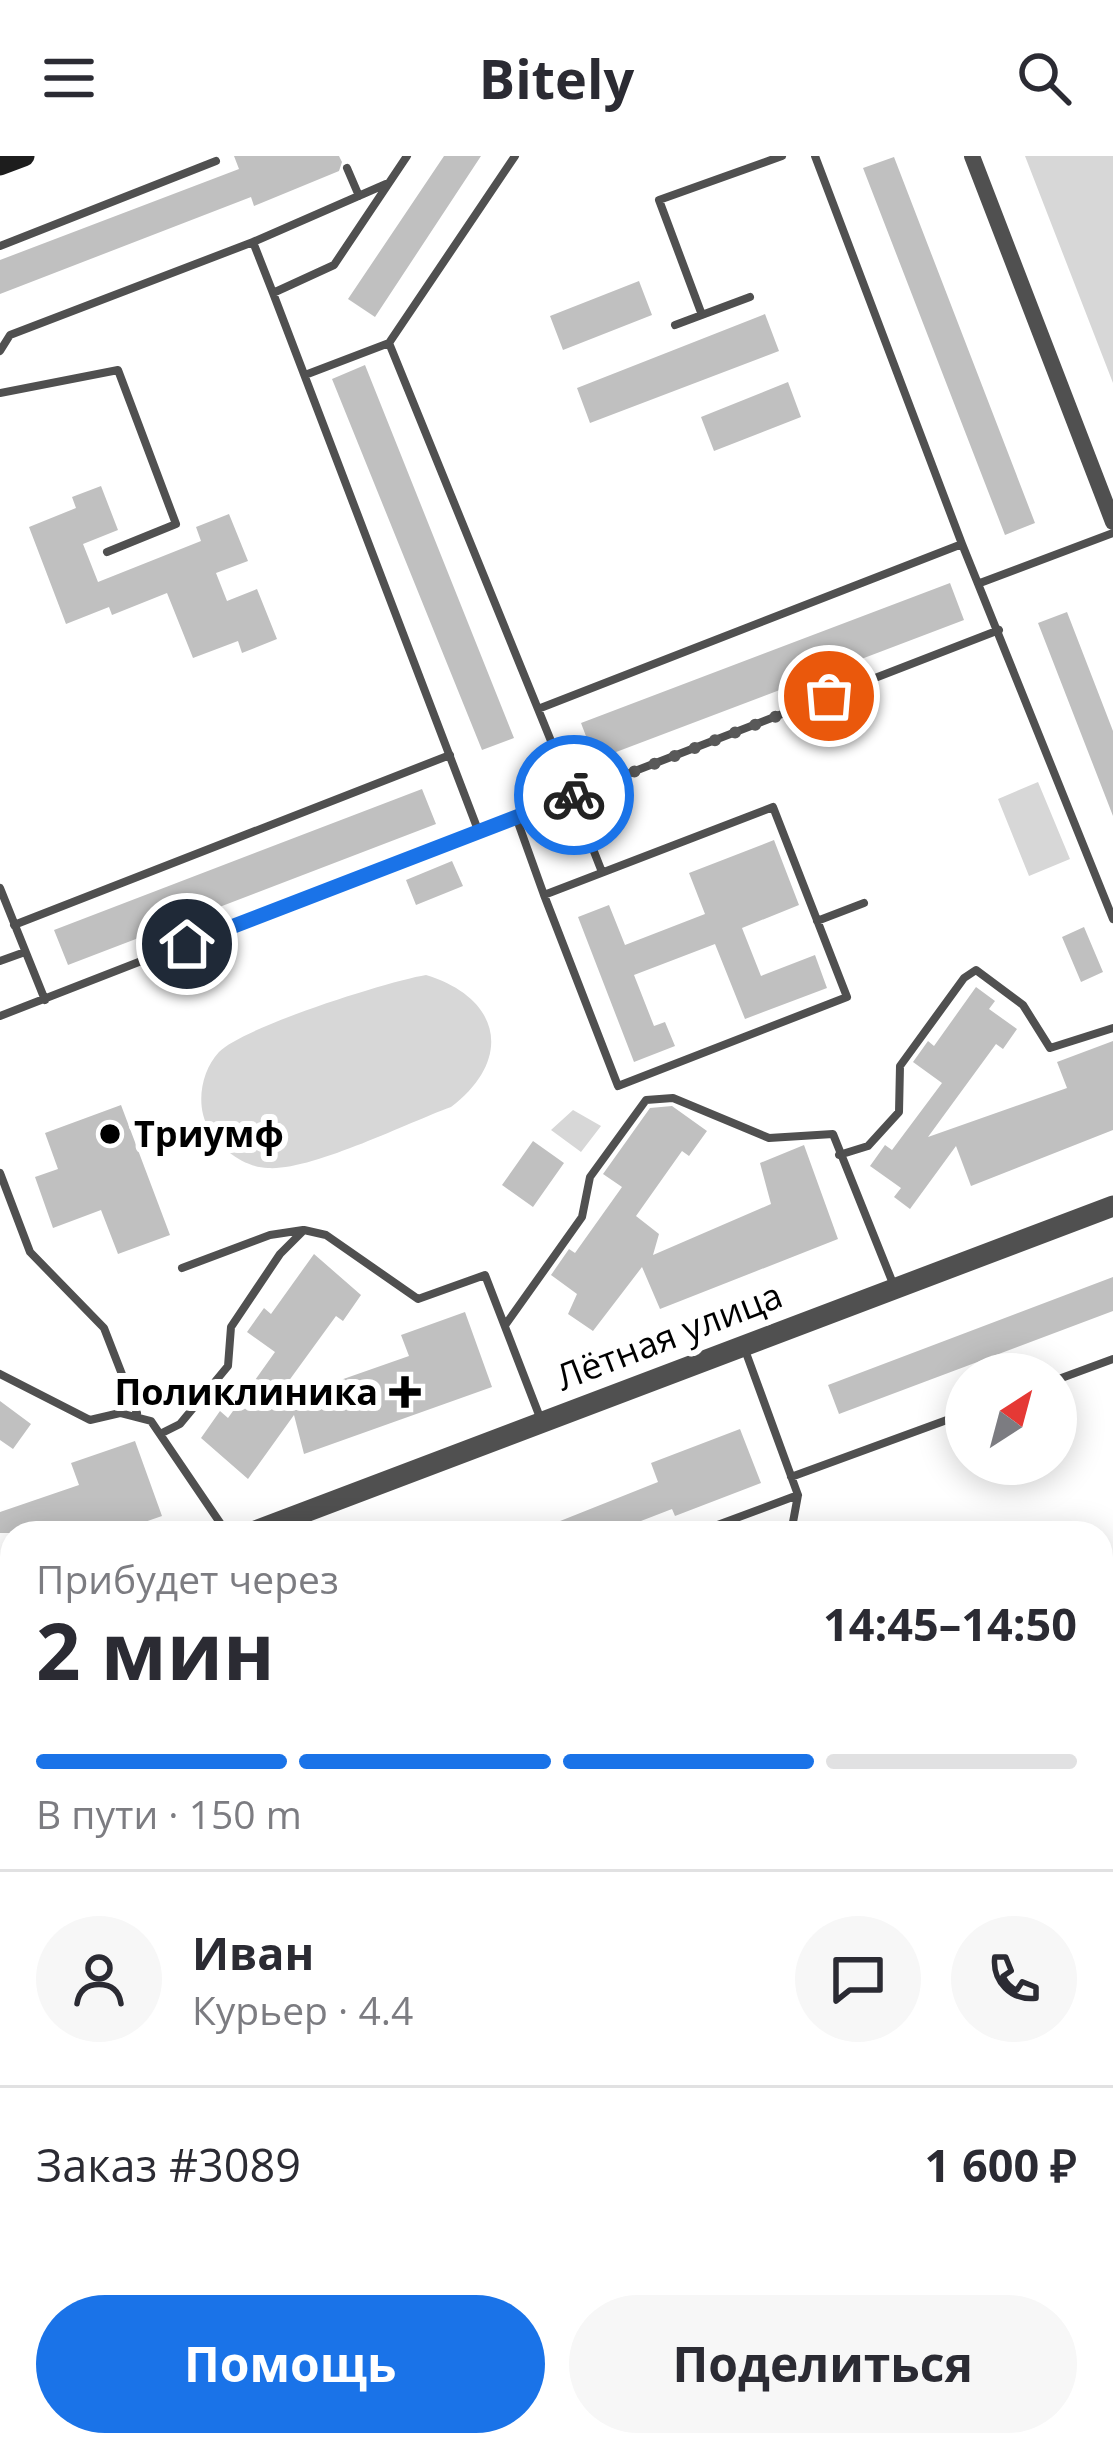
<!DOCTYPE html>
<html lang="ru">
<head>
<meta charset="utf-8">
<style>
  body { margin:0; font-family:"Open Sans",sans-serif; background:#f7f7f7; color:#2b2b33; height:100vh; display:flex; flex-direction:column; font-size:45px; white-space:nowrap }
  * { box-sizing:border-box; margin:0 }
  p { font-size:39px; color:#7c7c81 }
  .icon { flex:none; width:66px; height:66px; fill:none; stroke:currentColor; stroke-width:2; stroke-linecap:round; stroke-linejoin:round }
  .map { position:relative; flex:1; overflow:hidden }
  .drawer { position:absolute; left:0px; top:1365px; width:1113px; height:936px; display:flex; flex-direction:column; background:#fff; border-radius:36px 36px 0 0; box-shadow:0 6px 30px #0003 }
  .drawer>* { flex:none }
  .needle { width:78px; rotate:36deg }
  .buttons { position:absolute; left:945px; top:1197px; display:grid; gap:24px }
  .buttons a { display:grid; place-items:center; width:132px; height:132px; border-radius:50%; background:#fff; box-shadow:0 6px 30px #0003; font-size:60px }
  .pin { position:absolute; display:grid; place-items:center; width:102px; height:102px; color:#fff; margin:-51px; border:6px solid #fff; border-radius:50%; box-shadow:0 3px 12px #0007 }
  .courier { position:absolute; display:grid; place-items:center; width:120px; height:120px; margin:-60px; border:9px solid #1a73e8; border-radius:50%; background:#fff; color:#222; box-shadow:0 3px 15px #0007 }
  .headline em { font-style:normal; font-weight:700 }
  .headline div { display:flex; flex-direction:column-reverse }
  .headline { display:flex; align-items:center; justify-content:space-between; height:204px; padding:0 36px }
  h1 { font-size:78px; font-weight:700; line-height:90px }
  .bar { display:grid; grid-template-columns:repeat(4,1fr); gap:18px 12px; align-content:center; height:144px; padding:0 36px }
  .bar i { height:15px; border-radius:9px; background:#e1e1e2 }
  .bar .current { background:#1a73e8 }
  .bar p { grid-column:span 4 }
  .line { display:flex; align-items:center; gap:30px; padding:0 36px; border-top:3px solid #e1e1e2 }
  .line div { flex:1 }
  .round { display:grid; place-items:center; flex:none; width:126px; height:126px; border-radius:63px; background:#f7f7f7 }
  .primary-button { display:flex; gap:24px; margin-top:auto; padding:24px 36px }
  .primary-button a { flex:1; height:138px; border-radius:72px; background:#1a73e8; color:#fff; font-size:48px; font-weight:700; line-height:138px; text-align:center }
  .primary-button a+a { background:#f7f7f7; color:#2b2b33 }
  header { display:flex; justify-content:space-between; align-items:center; height:156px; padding:0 36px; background:#fff; font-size:54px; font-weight:700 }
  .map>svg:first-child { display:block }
  .green { fill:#d7d7d7 }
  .building { fill:#c0c0c0 }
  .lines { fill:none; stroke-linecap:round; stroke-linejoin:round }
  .service { stroke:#505050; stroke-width:8 }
  .minor { stroke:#505050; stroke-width:16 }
  .tertiary { stroke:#505050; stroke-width:21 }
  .secondary { stroke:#1d1d1d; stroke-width:21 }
  .done { stroke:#595959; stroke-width:12; stroke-dasharray:0 21.6 }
  .route { stroke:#1a73e8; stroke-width:15 }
  .poi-dot { fill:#000; stroke:#fff; stroke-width:4.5 }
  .labels { text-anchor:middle; stroke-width:12; stroke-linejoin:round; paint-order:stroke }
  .poi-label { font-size:36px; font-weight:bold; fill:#000; stroke:#fff; text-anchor:start }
  .street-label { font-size:36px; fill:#000; stroke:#fff }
</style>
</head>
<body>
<header><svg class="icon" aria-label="menu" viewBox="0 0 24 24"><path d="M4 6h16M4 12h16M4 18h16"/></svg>Bitely<svg class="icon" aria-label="search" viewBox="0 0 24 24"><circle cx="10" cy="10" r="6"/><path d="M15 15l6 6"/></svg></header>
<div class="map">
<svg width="1113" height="2301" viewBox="0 0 1113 2301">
  <rect width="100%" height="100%" fill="#fff"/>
  <path class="green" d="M 1025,0 L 1113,0 L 1113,227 Z
    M 1038,626 L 1070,703 L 1029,720 L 998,643 Z
    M 426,819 C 501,842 514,903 451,951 C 407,967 311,1015 268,1012 C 244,1011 221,994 209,973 C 195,950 201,915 219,896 C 243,871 389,825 426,819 Z
    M 573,954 L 601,970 L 581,996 L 551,974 Z
    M 0,1969 L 12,2002 L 12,2063 L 0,2067 Z
    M 910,2289 L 989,2289 L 980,2301 L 914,2301 L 905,2296 Z"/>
  <path class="building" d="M 234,0 L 339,0 L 342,6 L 339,15 L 254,50 L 251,41 L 0,138 L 0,104 L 239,13 Z
    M 444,0 L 481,0 L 375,161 L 348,143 Z
    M 894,1 L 1035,367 L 1005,379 L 863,12 Z
    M 639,125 L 652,159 L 563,194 L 550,160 Z
    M 765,158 L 779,195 L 590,267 L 577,232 Z
    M 365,209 L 514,582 L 482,594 L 332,223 Z
    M 788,226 L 801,261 L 714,295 L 701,261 Z
    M 101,330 L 118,374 L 83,388 L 98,426 L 201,385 L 196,371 L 229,358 L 248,405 L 216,417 L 227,445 L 257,433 L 277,483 L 242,497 L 238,485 L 193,502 L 167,437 L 112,459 L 109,451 L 66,468 L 29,371 L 76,352 L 72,341 Z
    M 950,427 L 964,464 L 595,604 L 581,567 Z
    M 1067,456 L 1113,575 L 1113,660 L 1038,467 Z
    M 422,633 L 436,668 L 68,809 L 54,774 Z
    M 774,684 L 799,749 L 742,772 L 761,820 L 815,799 L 827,832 L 745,863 L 715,788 L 634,819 L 654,870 L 665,866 L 675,890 L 634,906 L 578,761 L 609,749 L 625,789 L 705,758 L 689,717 Z
    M 452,705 L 463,730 L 416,749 L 406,724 Z
    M 1084,771 L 1103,816 L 1081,826 L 1062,781 Z
    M 976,831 L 995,845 L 989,853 L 1017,873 L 1003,893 L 996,888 L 928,981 L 1067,932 L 1057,906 L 1113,885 L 1113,974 L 971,1030 L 956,990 L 910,1053 L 894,1041 L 901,1032 L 870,1010 L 885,989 L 892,994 L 942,927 L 913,906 L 928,885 L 934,890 Z
    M 121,949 L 170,1079 L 118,1098 L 101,1054 L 53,1072 L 35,1021 L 58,1013 L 45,977 Z
    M 672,950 L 707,975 L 689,1000 L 682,995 L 636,1060 L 659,1078 L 653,1099 L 771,1048 L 760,1007 L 804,989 L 838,1083 L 660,1153 L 642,1111 L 593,1175 L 568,1158 L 577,1138 L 551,1119 L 569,1093 L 575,1097 L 622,1031 L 603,1018 L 650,952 Z
    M 533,985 L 564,1007 L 533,1051 L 502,1029 Z
    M 314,1098 L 361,1139 L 343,1165 L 336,1160 L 272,1248 L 409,1200 L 401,1179 L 465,1156 L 492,1231 L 304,1298 L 294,1259 L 248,1323 L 201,1282 L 220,1255 L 228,1262 L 275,1196 L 247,1176 L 264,1152 L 271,1158 Z
    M 1113,1121 L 1113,1155 L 839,1258 L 828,1229 Z
    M 0,1245 L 31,1268 L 13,1293 L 0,1284 Z
    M 740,1273 L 761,1327 L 675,1360 L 672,1353 L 610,1377 L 530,1377 L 658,1326 L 651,1307 Z
    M 135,1285 L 162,1360 L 113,1377 L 0,1377 L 0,1356 L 79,1329 L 71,1307 Z
    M 1113,2267 L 1113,2301 L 1084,2301 L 1101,2289 Z"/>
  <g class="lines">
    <path class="service" d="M 515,0 L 389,187 L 538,553 L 962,388
      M 815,0 L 962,388 L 1113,763
      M 347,12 L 359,40
      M 253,86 L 386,28
      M 0,90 L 216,5
      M 702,159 L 659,44 L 782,0
      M 675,169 L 750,141
      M 0,195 L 10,179 L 253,86 L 273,137 L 334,109 L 407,0
      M 305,219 L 389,187
      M 0,237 L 118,214 L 176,368 L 107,396
      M 980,427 L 1113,377
      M 538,553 L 573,639 L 999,474
      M 516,661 L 544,739 L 618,930 L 847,841 L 773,651 L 544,739
      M 478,674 L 573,639
      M 591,688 L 602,716
      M 0,732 L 45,844
      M 817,765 L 864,747
      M 14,769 L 450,599
      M 0,805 L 25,796
      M 0,860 L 478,674 L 273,137
      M 839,999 L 868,990 L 899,956 L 900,910 L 964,822 L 976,814 L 1023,849 L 1050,892 L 1113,872
      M 0,1017 L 30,1096 L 104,1172 L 137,1257
      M 182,1112 L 270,1079 L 303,1074
      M 506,1168 L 582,1061 L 590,1021 L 646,944 L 673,942 L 769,982 L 833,978 L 894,1130
      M 745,1194 L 798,1339 L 791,1377
      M 0,1218 L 90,1264 L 120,1257 L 151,1265 L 227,1377
      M 1056,1224 L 1113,1203
      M 162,1277 L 180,1268 L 228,1210 L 231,1171 L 280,1098 L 304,1074 L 326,1079 L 418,1143 L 485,1119 L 541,1264
      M 791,1321 L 966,1257
      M 696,1377 L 798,1339
      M 0,1642 L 12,1638
      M 1101,1698 L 1113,1684
      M 1101,1798 L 1113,1784
      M 0,1848 L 10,1871 L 0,1905
      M 0,2136 L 12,2132
      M 0,2226 L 12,2221
      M 1101,2231 L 1113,2249
      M 1101,2247 L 1113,2232
      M 89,2301 L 100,2289
      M 238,2301 L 248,2289
      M 693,2301 L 703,2289
      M 1056,2301 L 1066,2289"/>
    <path class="minor" d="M 972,0 L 1113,366"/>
    <path class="tertiary" d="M 250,1377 L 1113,1050
      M 0,1473 L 12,1468"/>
    <path class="secondary" d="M 0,9 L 24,0"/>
  </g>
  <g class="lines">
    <path class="done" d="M 574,639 L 829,540"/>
    <path class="route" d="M 187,788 L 574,639"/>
  </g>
  <g class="poi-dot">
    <circle cx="110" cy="978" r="12"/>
    <path d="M399 1218h12v12h12v12h-12v12h-12v-12h-12v-12h12z"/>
  </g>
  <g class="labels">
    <g class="poi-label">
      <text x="134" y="991">Триумф</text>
      <text x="378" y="1249" text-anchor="end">Поликлиника</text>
    </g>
    <g class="street-label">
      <text transform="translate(669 1180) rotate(-21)" y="13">Лётная улица</text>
    </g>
  </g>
</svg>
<div class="buttons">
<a><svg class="needle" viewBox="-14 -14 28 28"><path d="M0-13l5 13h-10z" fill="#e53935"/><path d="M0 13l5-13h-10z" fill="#7c7c81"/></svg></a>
</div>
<div class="pin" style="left:829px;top:540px;background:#ea580c"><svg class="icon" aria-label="bag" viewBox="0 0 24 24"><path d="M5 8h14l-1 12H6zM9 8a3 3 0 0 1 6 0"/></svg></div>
<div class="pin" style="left:187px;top:788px;background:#1f2937"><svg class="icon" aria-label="home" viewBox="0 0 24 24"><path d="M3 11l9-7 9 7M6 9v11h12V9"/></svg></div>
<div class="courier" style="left:574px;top:639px"><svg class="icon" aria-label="bike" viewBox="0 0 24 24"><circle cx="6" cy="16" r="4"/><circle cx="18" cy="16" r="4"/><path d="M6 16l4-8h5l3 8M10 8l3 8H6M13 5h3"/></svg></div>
<section class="drawer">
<div class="headline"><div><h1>2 мин</h1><p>Прибудет через</p></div><em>14:45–14:50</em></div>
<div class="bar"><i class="current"></i><i class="current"></i><i class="current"></i><i></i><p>В пути · 150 m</p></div>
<div class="line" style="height:216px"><a class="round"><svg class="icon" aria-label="person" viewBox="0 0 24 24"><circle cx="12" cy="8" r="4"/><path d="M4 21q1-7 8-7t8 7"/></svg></a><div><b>Иван</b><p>Курьер · 4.4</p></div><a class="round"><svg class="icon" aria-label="chat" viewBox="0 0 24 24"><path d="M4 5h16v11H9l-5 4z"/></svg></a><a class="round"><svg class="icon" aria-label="phone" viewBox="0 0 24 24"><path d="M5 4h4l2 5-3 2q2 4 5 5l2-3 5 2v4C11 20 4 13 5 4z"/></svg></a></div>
<div class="line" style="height:156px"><div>Заказ #3089</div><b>1 600 ₽</b></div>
<div class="primary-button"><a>Помощь</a><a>Поделиться</a></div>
</section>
</div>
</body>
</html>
